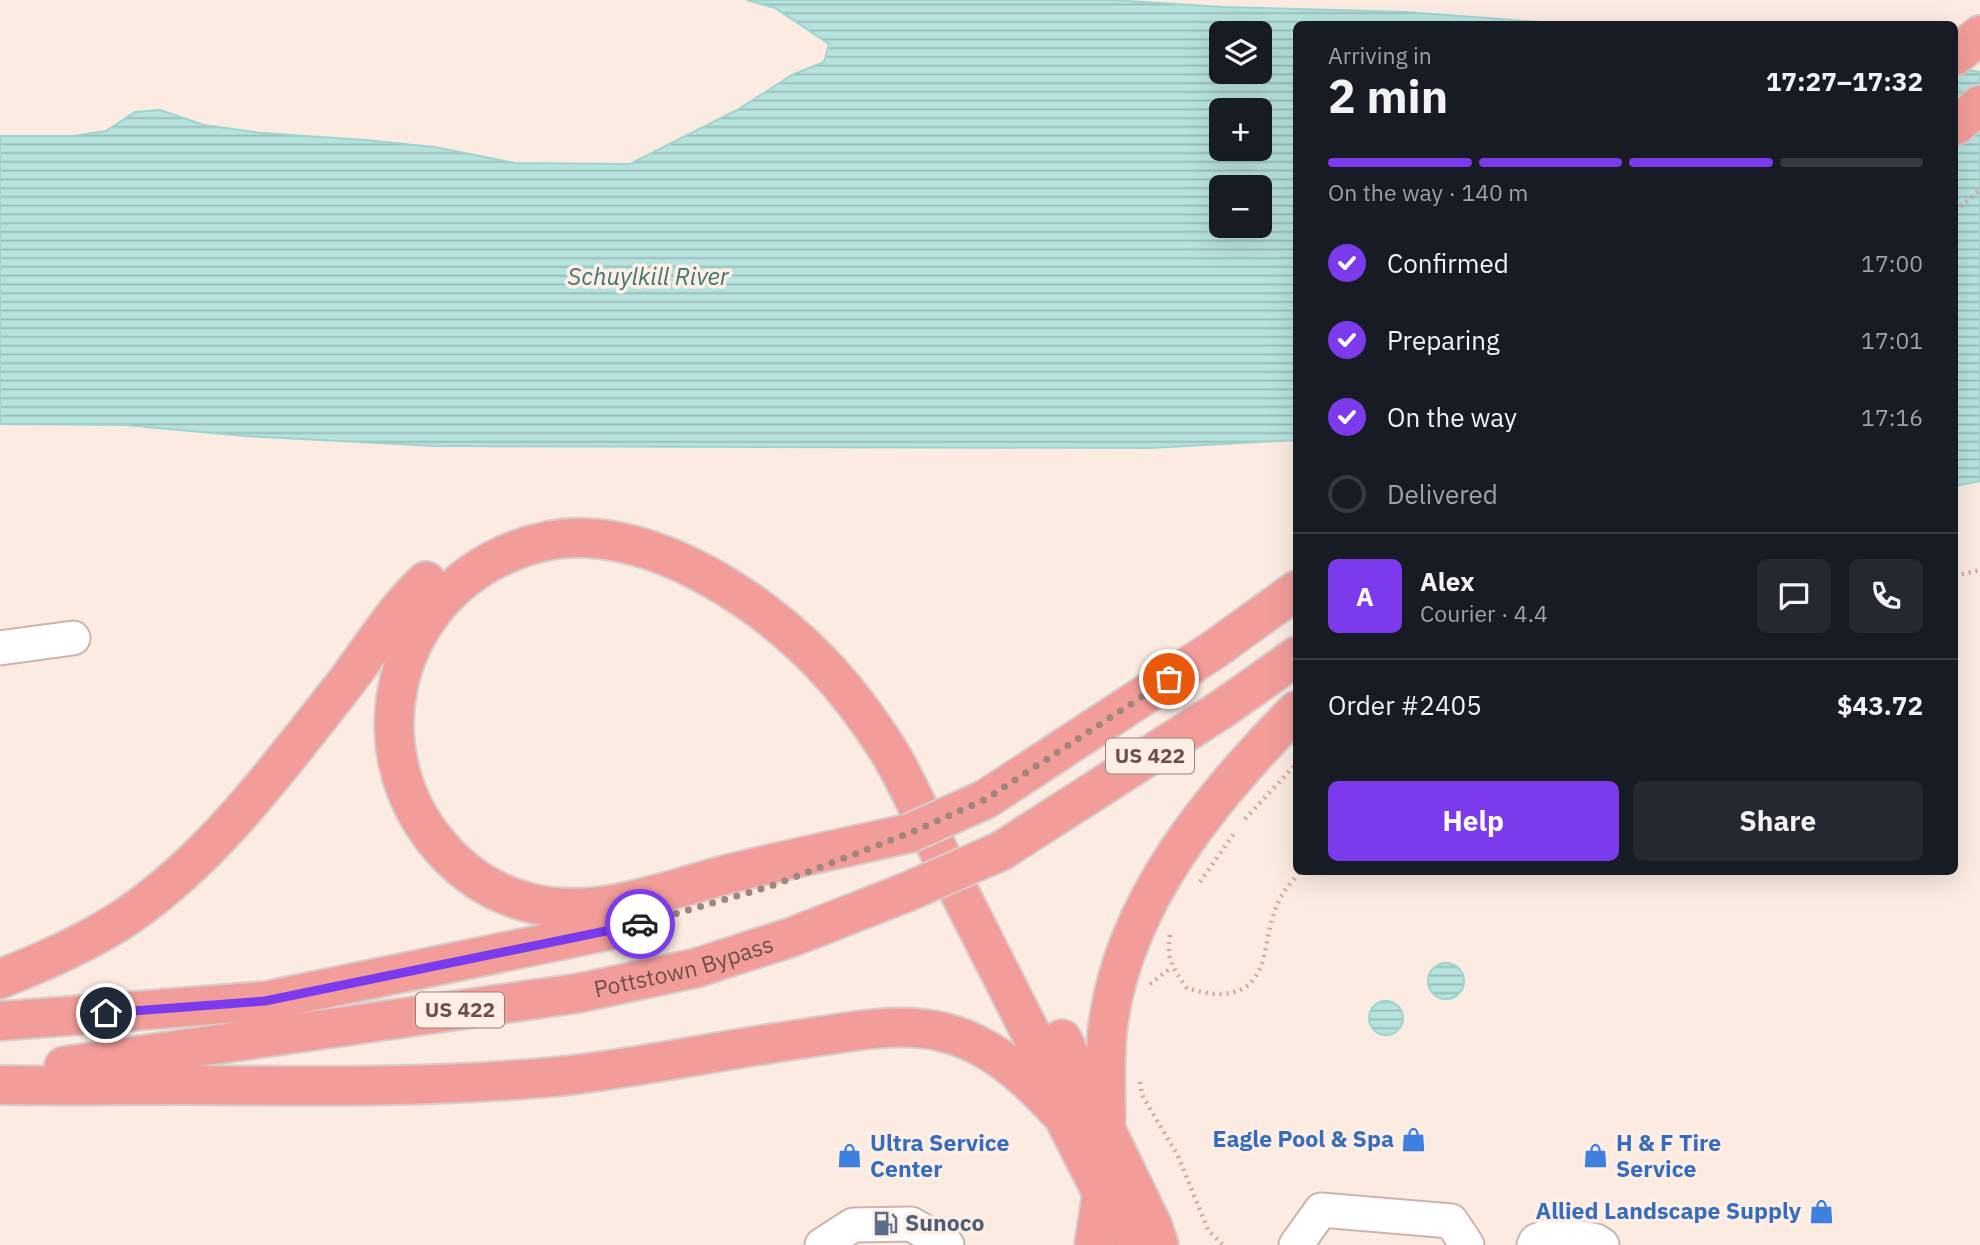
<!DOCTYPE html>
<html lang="en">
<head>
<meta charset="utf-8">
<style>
  body { margin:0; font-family:"IBM Plex Sans",sans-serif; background:#242831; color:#f1f3f6; height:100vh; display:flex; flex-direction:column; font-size:26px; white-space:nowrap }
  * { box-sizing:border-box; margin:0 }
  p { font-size:23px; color:#9ea1a6 }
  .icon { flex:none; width:38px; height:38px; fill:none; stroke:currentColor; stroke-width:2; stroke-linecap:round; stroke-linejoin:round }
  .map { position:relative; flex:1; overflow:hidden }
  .drawer { position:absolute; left:1293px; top:21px; width:665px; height:854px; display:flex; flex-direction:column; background:#171b24; border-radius:10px; box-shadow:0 7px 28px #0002 }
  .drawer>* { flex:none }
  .buttons { position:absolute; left:1209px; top:21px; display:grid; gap:14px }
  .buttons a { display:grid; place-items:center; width:63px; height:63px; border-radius:10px; background:#171b24; box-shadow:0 7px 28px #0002; font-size:35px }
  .pin { position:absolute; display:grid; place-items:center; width:60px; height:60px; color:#fff; margin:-30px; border:4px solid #fff; border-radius:50%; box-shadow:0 2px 7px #0007 }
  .courier { position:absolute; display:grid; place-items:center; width:70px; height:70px; margin:-35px; border:5px solid #7c3aed; border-radius:50%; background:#fff; color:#222; box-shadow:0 2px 9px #0007 }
  .summary em { font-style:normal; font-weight:700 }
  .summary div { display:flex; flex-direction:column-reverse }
  .summary { display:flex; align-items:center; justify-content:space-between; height:119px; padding:0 35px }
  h1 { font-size:46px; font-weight:700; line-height:52px }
  .bar { display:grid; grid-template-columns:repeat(4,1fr); gap:10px 7px; align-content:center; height:84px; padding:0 35px }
  .bar i { height:9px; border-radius:5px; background:#363941 }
  .bar .on { background:#7c3aed }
  .bar p { grid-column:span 4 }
  .line { display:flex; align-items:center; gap:18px; padding:0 35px; border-top:2px solid #363941 }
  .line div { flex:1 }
  .round { display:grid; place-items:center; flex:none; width:74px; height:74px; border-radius:10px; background:#242831 }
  ol { padding:0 35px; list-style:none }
  li { display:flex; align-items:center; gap:21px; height:77px }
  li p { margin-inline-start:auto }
  li .icon { padding:7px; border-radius:50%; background:#7c3aed; color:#fff; stroke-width:4 }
  li:last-child { color:#9ea1a6 }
  li i { width:38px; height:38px; border:4px solid #363941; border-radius:50% }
  .action { display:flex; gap:14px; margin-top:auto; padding:14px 35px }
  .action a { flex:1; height:80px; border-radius:10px; background:#7c3aed; color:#fff; font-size:28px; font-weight:700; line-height:80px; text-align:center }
  .action a+a { background:#242831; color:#f1f3f6 }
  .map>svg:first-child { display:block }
  .water { fill:url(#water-rules); stroke:#9ed4d0; stroke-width:2; fill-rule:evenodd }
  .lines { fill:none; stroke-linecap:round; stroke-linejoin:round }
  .minor-casing { stroke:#cdb3ab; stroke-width:37 }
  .highway-casing { stroke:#d7cdcc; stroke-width:42 }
  .path { stroke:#d3a69e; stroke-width:4.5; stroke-dasharray:2 5; stroke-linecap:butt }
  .minor { stroke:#fff; stroke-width:33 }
  .highway { stroke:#f29d9a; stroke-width:38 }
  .highway-bridge-casing { stroke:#d7cdcc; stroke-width:42; stroke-linecap:butt }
  .highway-bridge { stroke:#f29d9a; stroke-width:38 }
  .done { stroke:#a1857e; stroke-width:7; stroke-dasharray:0 12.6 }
  .route { stroke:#7c3aed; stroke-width:9 }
  .labels { text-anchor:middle; stroke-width:7; stroke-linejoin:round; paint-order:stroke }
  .shield { fill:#feefe6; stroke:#9b7e78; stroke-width:2 }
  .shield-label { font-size:21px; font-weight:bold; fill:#704e49 }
  .street-label { font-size:23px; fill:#704e49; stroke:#feefe6 }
  .shop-label { font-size:23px; font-weight:bold; fill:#366cbe; stroke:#feefe6; text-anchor:end }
  .service-label { font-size:23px; font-weight:bold; fill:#4e5e75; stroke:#feefe6; text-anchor:start }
  .water-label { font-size:24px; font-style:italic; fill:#3f7672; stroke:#feefe6 }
</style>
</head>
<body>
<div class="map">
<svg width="1980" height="1245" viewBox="0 0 1980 1245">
  <defs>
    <pattern id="water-rules" width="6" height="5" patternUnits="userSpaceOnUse" patternTransform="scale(1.75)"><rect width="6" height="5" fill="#b7e3df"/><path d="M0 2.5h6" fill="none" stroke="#99bab7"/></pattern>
  </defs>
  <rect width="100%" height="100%" fill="#fbebe1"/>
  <path class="water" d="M 747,0 L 1113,0 L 1222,7 L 1406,12 L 1567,24 L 1297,24 L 1297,440 L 1150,448 L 436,446 L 245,436 L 125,425 L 0,424 L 0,136 L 73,136 L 106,131 L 135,112 L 160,110 L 204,125 L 262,133 L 365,140 L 434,147 L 515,163 L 630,164 L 737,110 L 792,75 L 824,62 L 829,44 L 775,8 ZM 1260,33 L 1260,72 L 1222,72 L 1222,33 ZM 1260,110 L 1260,149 L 1222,149 L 1222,110 ZM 1222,187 L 1260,187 L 1260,226 L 1222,226 Z
    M 1955,68 L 1980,72 L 1980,481 L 1955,486 Z
    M1428 981a18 18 0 1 1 36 0a18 18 0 1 1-36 0Z
    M1369 1018a17 17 0 1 1 34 0a17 17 0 1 1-34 0Z"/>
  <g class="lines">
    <defs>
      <path id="minor" d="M 0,648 L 73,638
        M 822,1245 L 853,1225 L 911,1224 L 947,1245
        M 1296,1245 L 1321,1210 L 1451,1221 L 1467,1245
        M 1534,1245 L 1536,1241 L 1557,1233 L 1596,1241 L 1602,1245"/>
      <g id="highway">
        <path d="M 1955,56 L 1980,35"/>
        <path d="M 1955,126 L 1980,105"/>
        <path d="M 986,799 L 1215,649 L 1297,590"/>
        <path d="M 910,833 C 852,846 794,858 737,872 C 670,888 600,920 530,903 C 490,893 459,871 434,839 C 363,748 390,618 490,562 C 520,546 553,536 587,538 C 672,542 763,603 821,663 C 846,689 869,720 888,750 C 910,786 926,826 945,864 C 982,937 1019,1010 1056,1083 L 1064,1118 L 1102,1193 L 1137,1245"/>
        <path d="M 1001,851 L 1222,709 L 1297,656"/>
        <path d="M 0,979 C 45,961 89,942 129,915 C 214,856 276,771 340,690 C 368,655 392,612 426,581"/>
        <path d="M 0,1021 L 265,1001 L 640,924"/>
        <path d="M 1062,1039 L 1153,1227 L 1159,1245"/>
        <path id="s1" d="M 64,1066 L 579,993 L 696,968 L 792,937 L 907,892"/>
        <path d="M 0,1085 C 62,1086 124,1085 186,1085 C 312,1086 438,1088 563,1076 C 643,1067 722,1050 801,1039 C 842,1033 886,1024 926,1029 C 982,1036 1022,1072 1058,1111"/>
        <path d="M 1106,1120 C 1106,1088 1104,1056 1108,1025 C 1124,901 1212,796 1297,710"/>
        <path d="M 1094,1245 L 1102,1193"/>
      </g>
    </defs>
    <use href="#minor" class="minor-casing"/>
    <use href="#highway" class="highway-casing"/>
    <path class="path" d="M 1955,211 L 1980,190
      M 1955,576 L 1980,570
      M 1245,819 L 1297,763
      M 1200,882 L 1235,832
      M 1170,935 C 1166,960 1173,968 1187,988 C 1215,997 1248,1000 1261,966 C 1267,949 1268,930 1274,913 C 1279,897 1289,884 1300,872
      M 1150,984 L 1172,967
      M 1140,1082 L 1142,1095 L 1178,1156 L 1208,1230 L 1223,1245"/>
    <use href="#minor" class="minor"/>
    <use href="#highway" class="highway"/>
    <defs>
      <path id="highway-bridge" d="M 910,833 L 986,799
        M 907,892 L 1001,851"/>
    </defs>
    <use href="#highway-bridge" class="highway-bridge-casing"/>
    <use href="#highway-bridge" class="highway-bridge"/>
  </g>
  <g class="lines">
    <path class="done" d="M 640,924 L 771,886 L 910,833 L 986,799 L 1169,679"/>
    <path class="route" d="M 106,1013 L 265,1001 L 640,924"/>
  </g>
  <defs>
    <symbol id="shop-bare" viewBox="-9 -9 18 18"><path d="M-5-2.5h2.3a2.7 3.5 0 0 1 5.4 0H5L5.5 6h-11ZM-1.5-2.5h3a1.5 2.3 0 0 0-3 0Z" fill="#3f7fe0" stroke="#feefe6" stroke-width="2.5" paint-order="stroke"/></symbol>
    <symbol id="fuel-bare" viewBox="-9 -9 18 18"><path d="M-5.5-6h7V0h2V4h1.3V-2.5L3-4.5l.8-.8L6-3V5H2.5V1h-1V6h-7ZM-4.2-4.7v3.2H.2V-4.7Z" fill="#5c6f8a" stroke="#feefe6" stroke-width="2.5" paint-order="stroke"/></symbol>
  </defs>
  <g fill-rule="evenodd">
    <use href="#shop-bare" x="1396" y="1122" width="35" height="35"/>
    <use href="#shop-bare" x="832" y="1138" width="35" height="35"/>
    <use href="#shop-bare" x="1578" y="1138" width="35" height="35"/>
    <use href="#shop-bare" x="1804" y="1194" width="35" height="35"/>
    <use href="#fuel-bare" x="868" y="1206" width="35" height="35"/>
  </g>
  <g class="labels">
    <g class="shield">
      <rect x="1106" y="738.5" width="88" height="35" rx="5"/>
      <rect x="416" y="992.5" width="88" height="35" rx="5"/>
    </g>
    <g class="shield-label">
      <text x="1150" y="763">US 422</text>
      <text x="460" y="1017">US 422</text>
    </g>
    <g class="street-label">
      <text dy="8" stroke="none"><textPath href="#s1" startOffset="628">Pottstown Bypass</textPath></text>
    </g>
    <g class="shop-label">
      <text x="1394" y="1147">Eagle Pool &amp; Spa</text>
      <text x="870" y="1151" text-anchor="start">Ultra Service<tspan x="870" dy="26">Center</tspan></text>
      <text x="1616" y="1151" text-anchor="start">H &amp; F Tire<tspan x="1616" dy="26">Service</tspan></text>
      <text x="1801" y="1219">Allied Landscape Supply</text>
    </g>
    <g class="service-label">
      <text x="905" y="1231">Sunoco</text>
    </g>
    <g class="water-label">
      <text x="648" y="285">Schuylkill River</text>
    </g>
  </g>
</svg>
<div class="buttons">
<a><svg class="icon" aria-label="layers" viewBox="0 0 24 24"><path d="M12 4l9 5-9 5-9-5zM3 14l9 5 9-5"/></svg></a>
<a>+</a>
<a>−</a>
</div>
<div class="pin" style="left:1169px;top:679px;background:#ea580c"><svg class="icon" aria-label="bag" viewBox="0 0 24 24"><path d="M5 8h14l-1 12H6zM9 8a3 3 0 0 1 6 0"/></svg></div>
<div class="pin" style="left:106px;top:1013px;background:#1f2937"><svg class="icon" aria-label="home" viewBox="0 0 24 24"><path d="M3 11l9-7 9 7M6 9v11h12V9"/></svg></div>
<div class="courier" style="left:640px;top:924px"><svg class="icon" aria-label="car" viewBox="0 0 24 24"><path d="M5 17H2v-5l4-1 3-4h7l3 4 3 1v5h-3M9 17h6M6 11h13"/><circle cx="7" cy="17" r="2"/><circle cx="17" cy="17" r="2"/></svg></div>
<section class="drawer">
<div class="summary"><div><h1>2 min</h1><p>Arriving in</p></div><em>17:27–17:32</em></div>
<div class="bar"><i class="on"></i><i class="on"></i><i class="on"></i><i></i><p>On the way · 140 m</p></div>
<ol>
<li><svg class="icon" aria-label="check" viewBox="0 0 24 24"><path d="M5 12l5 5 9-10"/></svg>Confirmed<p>17:00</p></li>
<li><svg class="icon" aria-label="check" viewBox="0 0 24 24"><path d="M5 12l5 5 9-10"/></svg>Preparing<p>17:01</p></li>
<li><svg class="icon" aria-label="check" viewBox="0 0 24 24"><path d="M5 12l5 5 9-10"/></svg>On the way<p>17:16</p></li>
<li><i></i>Delivered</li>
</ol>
<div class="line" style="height:126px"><b class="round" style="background:#7c3aed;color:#fff">A</b><div><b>Alex</b><p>Courier · 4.4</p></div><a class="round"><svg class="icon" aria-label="chat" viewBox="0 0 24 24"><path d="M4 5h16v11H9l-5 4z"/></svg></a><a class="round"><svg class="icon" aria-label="phone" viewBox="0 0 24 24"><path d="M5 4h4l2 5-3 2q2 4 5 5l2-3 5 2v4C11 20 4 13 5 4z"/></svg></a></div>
<div class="line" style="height:91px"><div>Order #2405</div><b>$43.72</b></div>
<div class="action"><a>Help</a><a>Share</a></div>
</section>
</div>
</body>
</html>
